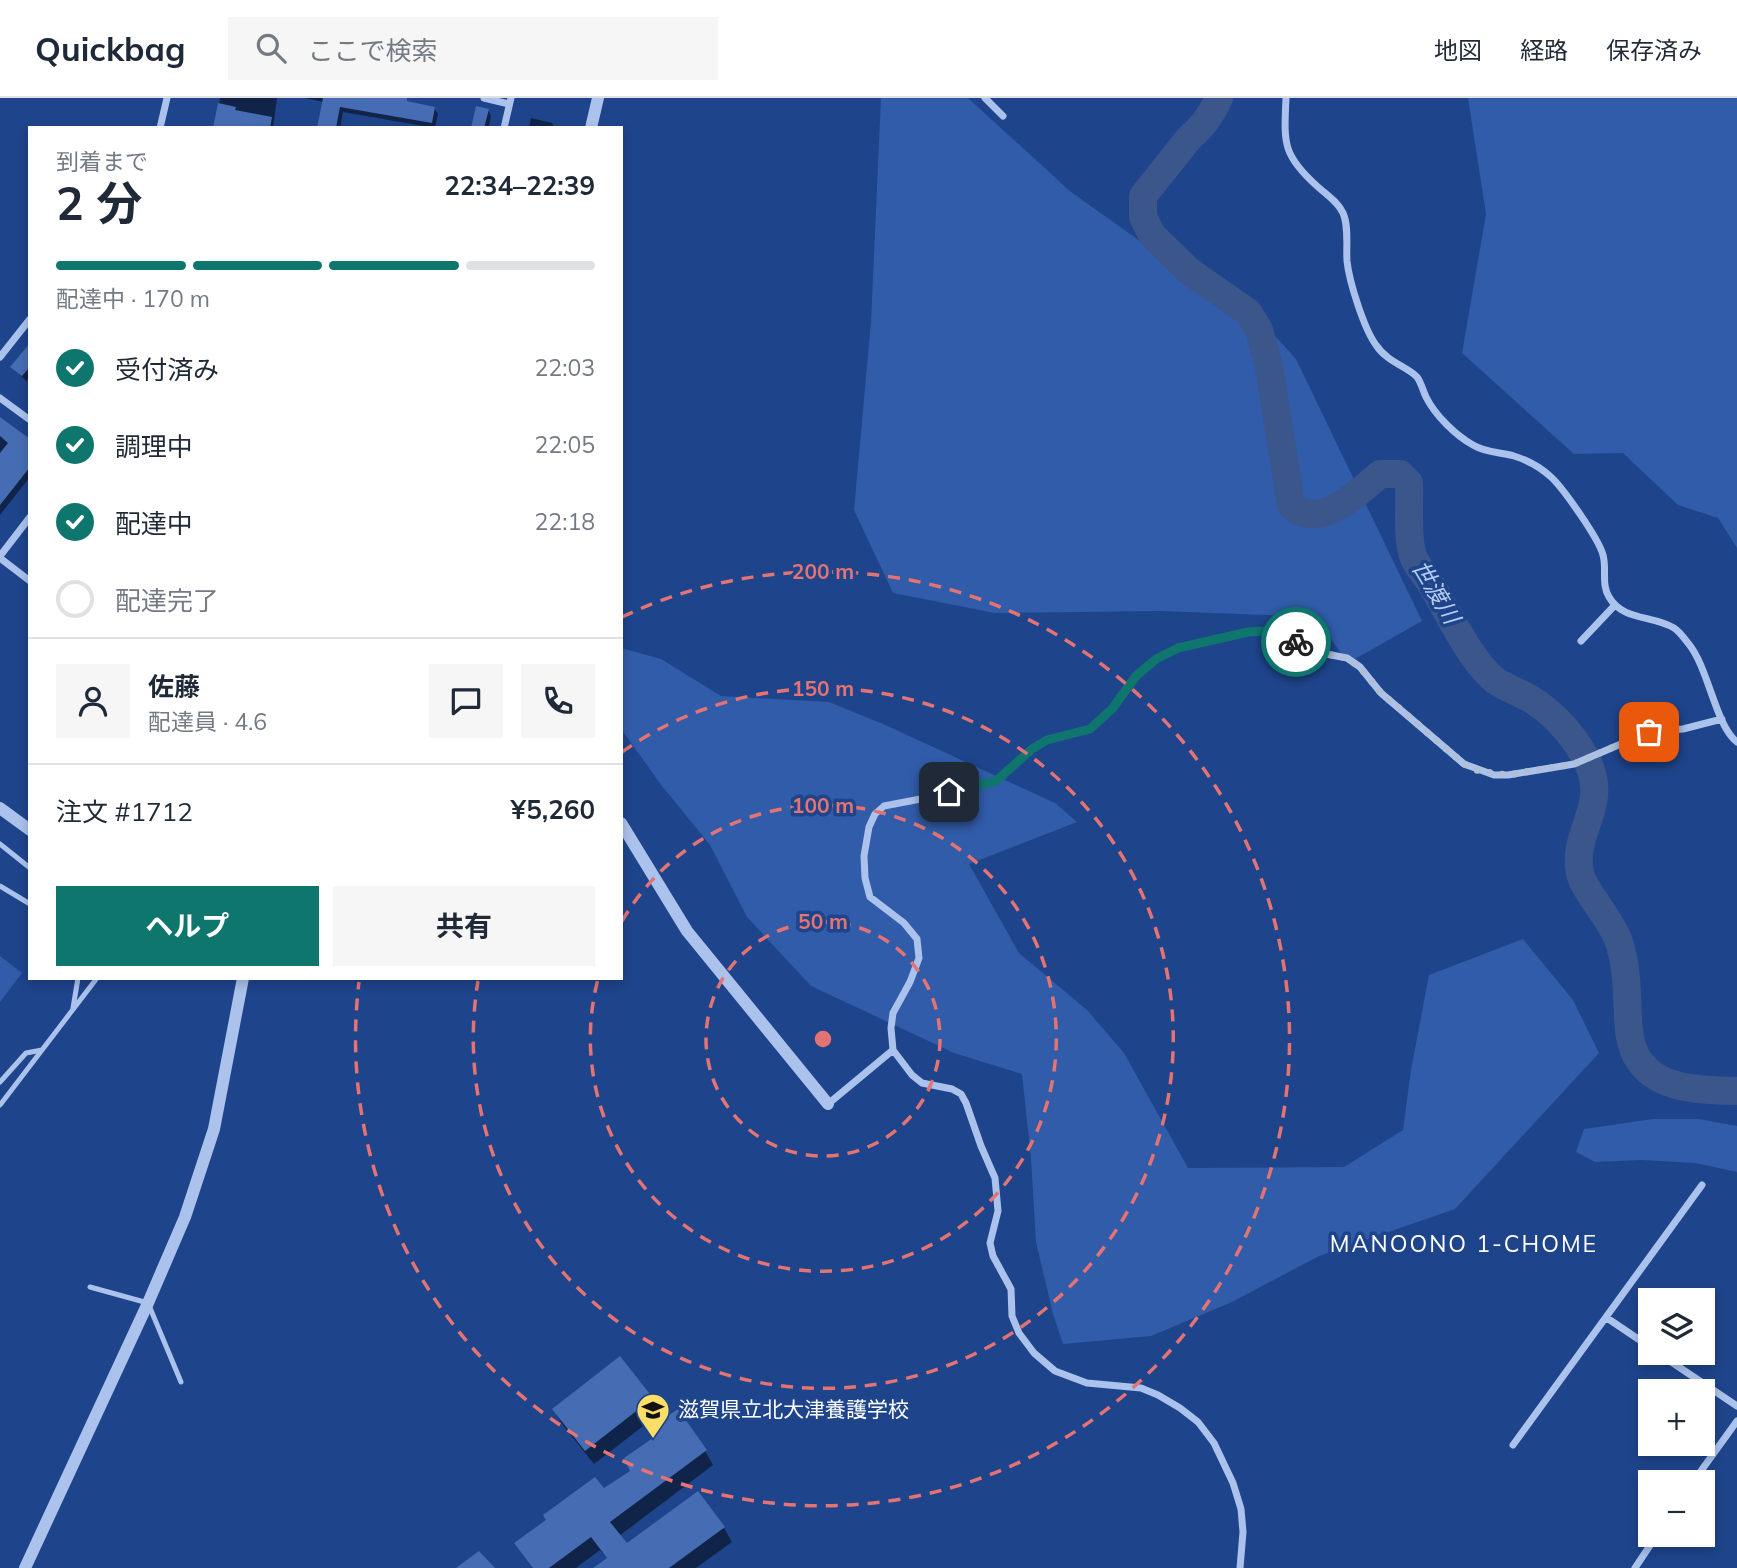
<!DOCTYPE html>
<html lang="ja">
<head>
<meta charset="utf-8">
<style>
  body { margin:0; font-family:Mulish,"Noto Sans JP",sans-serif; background:#f6f6f7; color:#1f2937; height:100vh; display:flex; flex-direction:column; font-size:26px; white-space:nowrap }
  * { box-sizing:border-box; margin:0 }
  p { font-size:23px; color:#747a83 }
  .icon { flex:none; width:38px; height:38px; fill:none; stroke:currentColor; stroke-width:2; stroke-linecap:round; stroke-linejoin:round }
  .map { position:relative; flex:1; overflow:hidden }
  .details { position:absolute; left:28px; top:28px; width:595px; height:854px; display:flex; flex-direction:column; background:#fff; border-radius:0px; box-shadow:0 4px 10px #0003 }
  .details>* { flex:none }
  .buttons { position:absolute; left:1638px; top:1190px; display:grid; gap:14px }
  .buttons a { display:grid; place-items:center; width:77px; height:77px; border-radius:0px; background:#fff; box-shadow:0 4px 10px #0003; font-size:35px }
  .pin { position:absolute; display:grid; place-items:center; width:60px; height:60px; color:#fff; margin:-30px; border-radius:14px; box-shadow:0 4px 10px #0006 }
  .courier { position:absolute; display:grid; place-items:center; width:70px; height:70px; margin:-35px; border:5px solid #0f766e; border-radius:50%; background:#fff; color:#222; box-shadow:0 2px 9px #0007 }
  .head em { font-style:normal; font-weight:700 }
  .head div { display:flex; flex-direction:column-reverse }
  .head { display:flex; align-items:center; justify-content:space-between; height:119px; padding:0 28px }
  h1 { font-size:46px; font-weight:700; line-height:52px }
  .bar { display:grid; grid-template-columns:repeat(4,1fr); gap:10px 7px; align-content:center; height:84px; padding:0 28px }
  .bar i { height:9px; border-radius:5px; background:#e0e1e3 }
  .bar .selected { background:#0f766e }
  .bar p { grid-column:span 4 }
  .line { display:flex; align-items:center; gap:18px; padding:0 28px; border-top:2px solid #e0e1e3 }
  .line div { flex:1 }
  .round { display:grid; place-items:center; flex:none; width:74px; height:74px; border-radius:0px; background:#f6f6f7 }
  ol { padding:0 28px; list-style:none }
  li { display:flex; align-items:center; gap:21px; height:77px }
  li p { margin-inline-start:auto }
  li .icon { padding:7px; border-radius:50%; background:#0f766e; color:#fff; stroke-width:4 }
  li:last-child { color:#747a83 }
  li i { width:38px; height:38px; border:4px solid #e0e1e3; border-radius:50% }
  .button { display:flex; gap:14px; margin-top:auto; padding:14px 28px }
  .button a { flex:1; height:80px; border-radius:0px; background:#0f766e; color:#fff; font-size:28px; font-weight:700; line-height:80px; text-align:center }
  .button a+a { background:#f6f6f7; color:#1f2937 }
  header { display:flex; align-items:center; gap:42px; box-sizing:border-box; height:98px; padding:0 35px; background:#fff; border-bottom:2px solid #e0e1e3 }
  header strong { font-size:33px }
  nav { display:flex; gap:38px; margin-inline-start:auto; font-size:24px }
  .search { width:490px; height:63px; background:#f6f6f7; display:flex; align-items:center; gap:18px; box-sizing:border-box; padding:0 24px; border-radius:0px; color:#747a83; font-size:26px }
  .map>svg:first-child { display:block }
  .green { fill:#315ca9 }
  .shadow { fill:#0007 }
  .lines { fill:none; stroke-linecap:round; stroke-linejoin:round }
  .river { stroke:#3b568b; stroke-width:28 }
  .building { fill:#466db3 }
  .service { stroke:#aac2ec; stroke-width:5 }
  .minor { stroke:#aac2ec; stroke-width:7 }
  .tertiary { stroke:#aac2ec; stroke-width:12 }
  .done { stroke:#b0bed6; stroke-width:7; stroke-dasharray:0 12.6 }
  .route { stroke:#0f766e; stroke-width:9 }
  .ring { fill:none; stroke:#e47373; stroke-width:3.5; stroke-dasharray:12 9 }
  .labels { text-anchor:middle; stroke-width:7; stroke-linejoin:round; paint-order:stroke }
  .poi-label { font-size:21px; fill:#fff; stroke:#1e448b; text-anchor:start }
  .water-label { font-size:23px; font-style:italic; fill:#b5ccf3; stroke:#1e448b }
  .neighbourhood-label { font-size:23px; letter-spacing:2px; fill:#fff; stroke:#1e448b }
  .centre { fill:#e47373; stroke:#1e448b; stroke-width:3.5 }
  .ring-label { font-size:21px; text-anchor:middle; font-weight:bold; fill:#e47373; stroke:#1e448b; stroke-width:7; stroke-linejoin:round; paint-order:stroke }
</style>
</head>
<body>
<header>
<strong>Quickbag</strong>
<div class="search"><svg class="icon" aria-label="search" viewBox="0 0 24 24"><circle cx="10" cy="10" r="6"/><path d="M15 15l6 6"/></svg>ここで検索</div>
<nav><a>地図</a><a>経路</a><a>保存済み</a></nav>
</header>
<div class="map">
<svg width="1737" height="1470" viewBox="0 0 1737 1470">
  <rect width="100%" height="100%" fill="#1e448b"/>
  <path class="green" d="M 881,0 L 968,0 L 1071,94 L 1278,241 L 1296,261 L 1422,523 L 1348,565 L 1315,519 L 1161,513 L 995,515 L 893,495 L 854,412 L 871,224 Z
    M 1468,0 L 1737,0 L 1737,450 L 1718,420 L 1678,407 L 1623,355 L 1574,356 L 1462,255 L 1486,116 Z
    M 621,550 L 661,561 L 721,598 L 829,604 L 883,626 L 1055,705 L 1077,724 L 969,766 L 1019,855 L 1087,912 L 1124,955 L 1188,1070 L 1344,1069 L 1403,1032 L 1411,972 L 1429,877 L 1523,841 L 1573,902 L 1599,955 L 1455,1111 L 1319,1158 L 1232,1204 L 1151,1238 L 1063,1246 L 1053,1216 L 1036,1144 L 1031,1060 L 1022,976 L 954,955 L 811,888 L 747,819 L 710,747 L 662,688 L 621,631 Z
    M 0,858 L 22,875 L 0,904 Z
    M 1653,1021 L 1699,1021 L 1737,1028 L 1737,1074 L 1695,1065 L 1642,1062 L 1595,1064 L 1576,1054 L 1584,1031 Z"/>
  <path class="shadow" d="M 220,0 L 277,0 L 273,30 L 216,30 Z
    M 304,0 L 392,0 L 434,10 L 438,16 L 435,30 L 343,14 L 340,30 L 319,30 L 324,4 Z
    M 488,12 L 491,18 L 489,28 L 491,30 L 473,30 Z
    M 531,20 L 552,25 L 555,30 L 529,30 Z
    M 30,259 L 30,283 L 28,281 L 26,283 L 13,269 Z
    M 0,320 L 30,344 L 30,379 L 0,417 Z
    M 651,1301 L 660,1315 L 594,1366 L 562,1326 L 554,1312 Z
    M 705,1353 L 713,1367 L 619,1438 L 627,1447 L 724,1430 L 732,1444 L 696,1470 L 596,1470 L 608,1461 L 600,1452 L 576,1470 L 533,1470 L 517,1445 L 632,1374 Z"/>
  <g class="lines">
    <path class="river" d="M 1219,0 C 1212,15 1203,29 1190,39 L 1143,98 L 1143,119 L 1152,137 L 1189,173 L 1248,214 L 1259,232 L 1269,268 L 1291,407 C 1318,434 1358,395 1380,376 L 1400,376 L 1409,385 C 1410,404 1407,437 1412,454 C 1414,465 1425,477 1431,486 C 1447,512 1472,566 1496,583 C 1506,590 1519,594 1529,600 C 1551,613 1571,634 1584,657 C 1613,707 1571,731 1580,775 C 1583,792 1612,822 1619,844 C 1629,875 1626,902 1629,933 C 1636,992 1692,992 1737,993"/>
  </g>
  <path class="building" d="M 323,0 L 407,0 L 407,3 L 435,9 L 432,25 L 340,9 L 336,30 L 317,30 Z
    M 218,5 L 236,9 L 235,12 L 272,19 L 270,30 L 213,30 Z
    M 476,8 L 489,11 L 484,30 L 471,30 Z
    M 30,245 L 30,269 L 22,278 L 10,269 Z
    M 0,319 L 30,341 L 30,369 L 0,407 L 0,355 L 8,345 L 0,338 Z
    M 620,1258 L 653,1300 L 585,1353 L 552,1311 Z
    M 678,1311 L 707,1352 L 610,1424 L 627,1445 L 698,1393 L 725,1429 L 669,1470 L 593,1470 L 607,1460 L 591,1439 L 549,1470 L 533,1470 L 514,1445 L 546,1422 L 543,1417 L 595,1379 L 604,1390 L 630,1373 L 624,1360 L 653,1340 L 647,1332 Z
    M 479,1453 L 495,1470 L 456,1470 Z"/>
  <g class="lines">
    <path class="service" d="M 0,746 L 30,770
      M 0,788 L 30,806
      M 73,910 L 78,880
      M 0,984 L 26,955 L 42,952
      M 0,1007 L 97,880
      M 90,1189 L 148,1205 L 181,1284"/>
    <path class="minor" d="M 484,0 L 509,6
      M 985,0 L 1003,18
      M 1286,0 C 1284,45 1282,57 1318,89 C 1327,97 1338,104 1343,115 C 1349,128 1346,149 1347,163 C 1349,183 1364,231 1376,247 C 1387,264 1408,269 1417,279 C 1421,284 1423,293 1426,299 C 1435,317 1455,337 1473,347 C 1486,355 1500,354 1514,358 C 1527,362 1540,369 1551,379 C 1563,390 1599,441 1603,457 C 1607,471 1601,486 1609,499 C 1623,523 1652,517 1674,530 C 1679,533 1684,540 1688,545 C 1709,570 1715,627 1737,644
      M 160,30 L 167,0
      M 504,30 L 511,0
      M 0,259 L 30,221
      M 0,300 L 30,322
      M 0,458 L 30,419
      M 0,460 L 30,483
      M 1581,543 L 1615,507
      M 828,1006 L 893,952
      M 1607,1220 L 1650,1249
      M 1658,1255 L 1737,1308
      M 1513,1347 L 1702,1087
      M 1693,1384 L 1737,1323
      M 1240,1470 L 1243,1434 L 1241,1411 L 1233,1385 L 1214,1345 L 1198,1324 L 1180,1310 L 1158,1297 L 1141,1290 L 1087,1285 L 1055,1273 L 1034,1255 L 1019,1235 L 1012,1218 L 1011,1191 L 993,1158 L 990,1145 L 998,1113 L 995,1080 L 981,1048 L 966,1005 L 961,996 L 952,991 L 922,985 L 912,977 L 893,952 L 891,930 L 893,915 L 910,884 L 919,860 L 917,841 L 904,825 L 870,799 L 865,780 L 864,758 L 869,729 L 875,716 L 884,708 L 931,699 L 996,683 L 1032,651 L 1047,642 L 1090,631 L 1112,611 L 1136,578 L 1156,561 L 1178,550 L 1247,534 L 1267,533 L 1326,556 L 1347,560 L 1360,569 L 1381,595 L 1464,666 L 1494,677 L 1508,677 L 1574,666 L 1649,634 L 1683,631 L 1722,621
      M 1635,1470 L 1657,1437"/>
    <path class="tertiary" d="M 591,30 L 598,0
      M 0,710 L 30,732
      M 621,725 L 687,833 L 828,1006
      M 25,1470 L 148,1205 L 185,1119 L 214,1031 L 243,880"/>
  </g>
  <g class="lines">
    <path class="done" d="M 1296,544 L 1326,556 L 1347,560 L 1360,569 L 1381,595 L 1399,610 L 1464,666 L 1479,673 L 1508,677 L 1574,666 L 1649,634"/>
    <path class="route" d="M 949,694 L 996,683 L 1032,651 L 1047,642 L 1090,631 L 1112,611 L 1136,578 L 1156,561 L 1178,550 L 1248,534 L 1267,533 L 1296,544"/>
  </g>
  <g class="ring">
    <circle cx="823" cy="941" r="117"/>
    <path d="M622 823A233 233 0 1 1 598 881"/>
    <path d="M622 654A350 350 0 1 1 478 883"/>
    <path d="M622 519A467 467 0 1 1 359 884"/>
  </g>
  <defs>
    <symbol id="school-pin" viewBox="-11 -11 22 30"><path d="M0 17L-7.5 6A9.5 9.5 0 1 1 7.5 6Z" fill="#fbde68" stroke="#1e448b"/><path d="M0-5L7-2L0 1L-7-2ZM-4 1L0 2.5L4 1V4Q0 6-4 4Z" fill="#111"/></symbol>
  </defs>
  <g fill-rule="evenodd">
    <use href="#school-pin" x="634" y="1293" width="38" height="52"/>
  </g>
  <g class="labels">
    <g class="poi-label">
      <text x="678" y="1319">滋賀県立北大津養護学校</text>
    </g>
    <g class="water-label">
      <text transform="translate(1436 494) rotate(59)" y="8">世渡川</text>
    </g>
    <g class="neighbourhood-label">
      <text x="1464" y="1154">MANOONO 1-CHOME</text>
    </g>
  </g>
  <circle cx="823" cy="941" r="10" class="centre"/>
  <g class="ring-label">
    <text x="823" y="481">200 m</text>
    <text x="823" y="598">150 m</text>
    <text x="823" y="715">100 m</text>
    <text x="823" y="831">50 m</text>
  </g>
</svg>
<div class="buttons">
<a><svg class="icon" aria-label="layers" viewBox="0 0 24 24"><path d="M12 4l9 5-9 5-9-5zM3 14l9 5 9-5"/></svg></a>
<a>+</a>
<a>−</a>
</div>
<div class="pin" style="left:1649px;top:634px;background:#ea580c"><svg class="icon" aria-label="bag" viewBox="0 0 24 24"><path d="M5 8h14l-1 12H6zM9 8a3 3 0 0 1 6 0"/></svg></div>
<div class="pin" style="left:949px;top:694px;background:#1f2937"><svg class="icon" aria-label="home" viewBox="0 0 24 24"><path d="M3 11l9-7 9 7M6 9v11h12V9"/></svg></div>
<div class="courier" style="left:1296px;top:544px"><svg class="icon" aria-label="bike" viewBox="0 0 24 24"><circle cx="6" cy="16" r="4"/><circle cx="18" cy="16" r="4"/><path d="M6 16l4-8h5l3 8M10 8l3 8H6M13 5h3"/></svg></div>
<section class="details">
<div class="head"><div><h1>2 分</h1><p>到着まで</p></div><em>22:34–22:39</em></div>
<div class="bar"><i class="selected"></i><i class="selected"></i><i class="selected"></i><i></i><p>配達中 · 170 m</p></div>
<ol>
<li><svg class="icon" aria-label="check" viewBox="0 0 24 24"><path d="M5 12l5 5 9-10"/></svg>受付済み<p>22:03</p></li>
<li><svg class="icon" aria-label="check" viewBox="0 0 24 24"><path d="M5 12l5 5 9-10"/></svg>調理中<p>22:05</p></li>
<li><svg class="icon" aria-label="check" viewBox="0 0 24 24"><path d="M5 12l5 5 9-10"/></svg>配達中<p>22:18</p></li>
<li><i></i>配達完了</li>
</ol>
<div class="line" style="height:126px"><a class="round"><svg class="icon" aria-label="person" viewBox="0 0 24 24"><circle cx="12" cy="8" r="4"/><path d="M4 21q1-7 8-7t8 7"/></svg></a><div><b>佐藤</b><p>配達員 · 4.6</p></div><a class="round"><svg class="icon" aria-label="chat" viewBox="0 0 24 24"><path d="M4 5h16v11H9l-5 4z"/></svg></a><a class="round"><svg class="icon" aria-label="phone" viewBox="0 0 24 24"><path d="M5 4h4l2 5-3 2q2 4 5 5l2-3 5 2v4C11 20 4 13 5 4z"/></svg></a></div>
<div class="line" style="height:91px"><div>注文 #1712</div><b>¥5,260</b></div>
<div class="button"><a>ヘルプ</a><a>共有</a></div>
</section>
</div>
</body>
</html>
